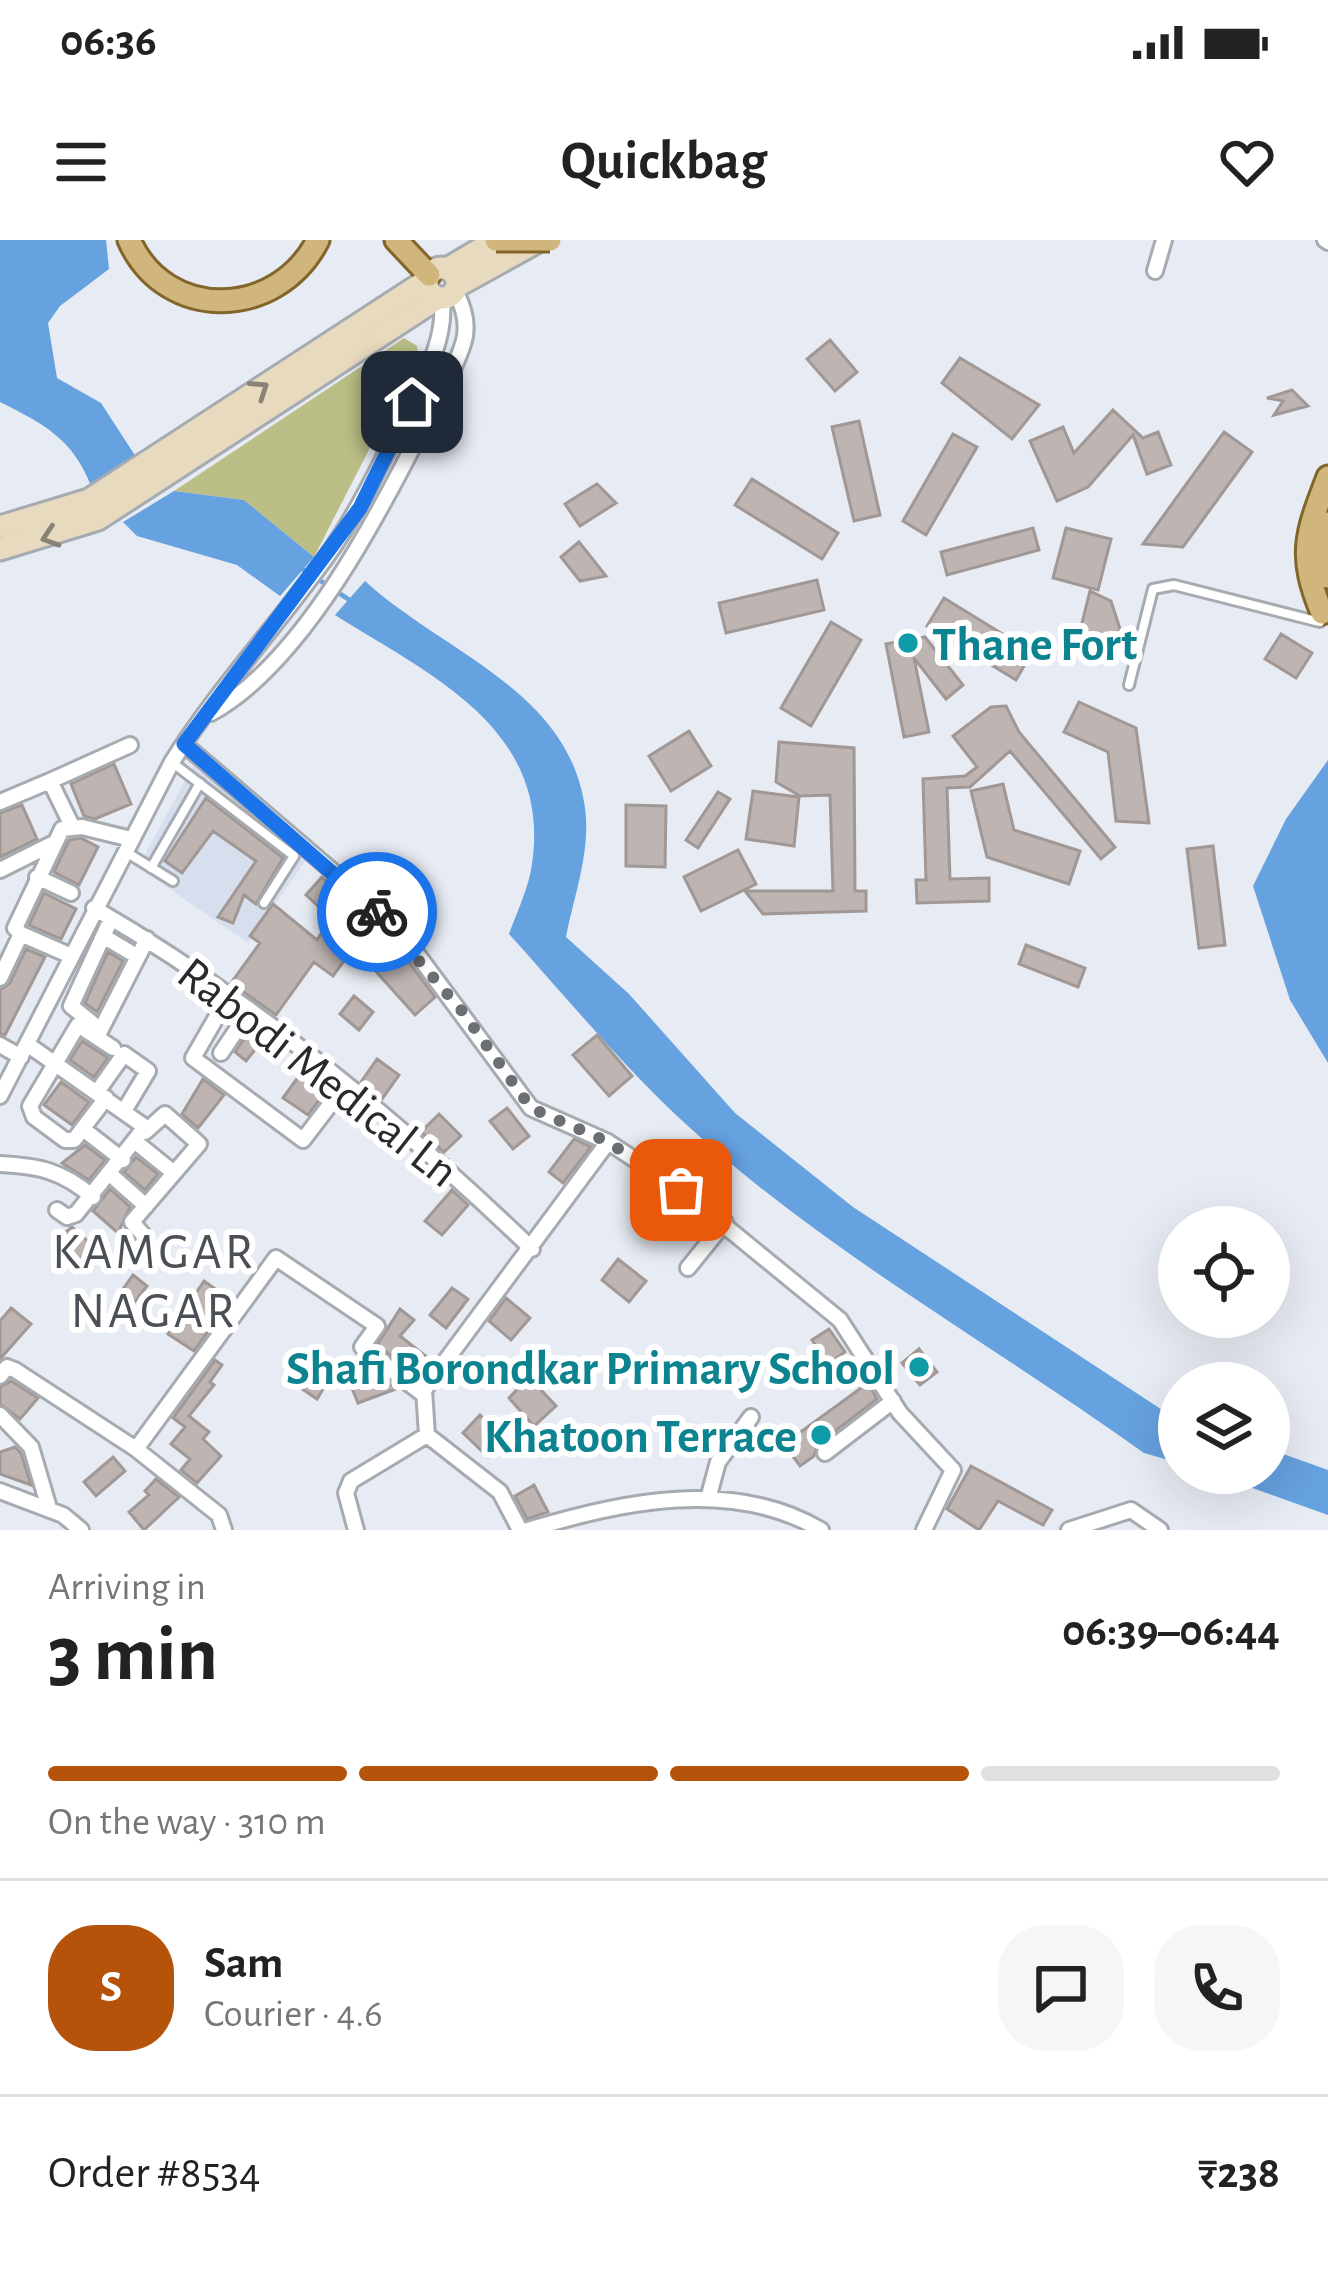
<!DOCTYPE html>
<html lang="en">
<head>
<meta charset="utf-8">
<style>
  body { margin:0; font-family:"Alegreya Sans",sans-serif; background:#f6f6f6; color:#222; height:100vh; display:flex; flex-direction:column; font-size:45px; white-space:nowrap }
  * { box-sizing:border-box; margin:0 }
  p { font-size:39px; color:#767676 }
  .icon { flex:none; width:66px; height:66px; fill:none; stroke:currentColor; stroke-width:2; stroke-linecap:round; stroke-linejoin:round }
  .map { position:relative; height:1290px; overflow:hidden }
  .sheet { display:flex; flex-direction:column; background:#fff; flex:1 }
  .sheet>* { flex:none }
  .tools { position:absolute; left:1158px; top:966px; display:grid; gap:24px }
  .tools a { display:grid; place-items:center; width:132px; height:132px; border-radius:50%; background:#fff; box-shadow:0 12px 48px #0002; font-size:60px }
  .pin { position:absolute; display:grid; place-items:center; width:102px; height:102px; color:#fff; margin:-51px; border-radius:24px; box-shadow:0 6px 18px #0006 }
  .courier { position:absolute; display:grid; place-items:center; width:120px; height:120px; margin:-60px; border:9px solid #1a73e8; border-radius:50%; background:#fff; color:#222; box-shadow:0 3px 15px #0007 }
  .overview em { font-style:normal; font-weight:600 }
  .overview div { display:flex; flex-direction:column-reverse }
  .overview { display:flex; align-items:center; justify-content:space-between; height:204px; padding:0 48px }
  h1 { font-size:78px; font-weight:600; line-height:90px }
  .bar { display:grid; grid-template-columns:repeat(4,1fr); gap:18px 12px; align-content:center; height:144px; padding:0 48px }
  .bar i { height:15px; border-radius:9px; background:#e0e0e0 }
  .bar .on { background:#b45309 }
  .bar p { grid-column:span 4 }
  .line { display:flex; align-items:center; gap:30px; padding:0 48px; border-top:3px solid #e0e0e0 }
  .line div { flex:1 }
  .round { display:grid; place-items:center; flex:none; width:126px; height:126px; border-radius:48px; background:#f6f6f6 }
  .status { display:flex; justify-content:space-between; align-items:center; height:84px; padding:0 60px; background:#fff; direction:ltr }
  .status svg { height:33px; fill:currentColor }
  header { display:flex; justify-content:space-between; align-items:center; height:156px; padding:0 48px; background:#fff; font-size:54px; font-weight:600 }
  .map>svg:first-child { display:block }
  .built { fill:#d7dfee }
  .green { fill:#bbbf86 }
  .water { fill:#66a1e0 }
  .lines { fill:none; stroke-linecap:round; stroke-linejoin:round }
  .stream { stroke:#66a1e0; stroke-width:4.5 }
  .building { fill:#beb4b1; stroke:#a19795; stroke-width:3 }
  .lane-casing { stroke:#a6abb2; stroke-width:14 }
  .street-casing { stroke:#a6abb2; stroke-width:20 }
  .secondary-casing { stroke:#a6abb2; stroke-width:27 }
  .primary-casing { stroke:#816529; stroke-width:27 }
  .lane { stroke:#fff; stroke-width:8 }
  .street { stroke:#fff; stroke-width:14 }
  .secondary { stroke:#e8dabe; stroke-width:21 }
  .primary { stroke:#d0b67d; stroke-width:21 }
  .primary-bridge-casing { stroke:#816529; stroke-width:27; stroke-linecap:butt }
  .primary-bridge { stroke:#d0b67d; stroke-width:21 }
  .oneway { stroke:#888276 }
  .done { stroke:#6b6e72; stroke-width:12; stroke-dasharray:0 21.6 }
  .route { stroke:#1a73e8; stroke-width:15 }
  .culture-dot { fill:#0f9aa8; stroke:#fff; stroke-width:4.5 }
  .labels { text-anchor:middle; stroke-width:12; stroke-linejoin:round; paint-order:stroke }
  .culture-label { font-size:48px; font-weight:bold; fill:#0d838f; stroke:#fff; text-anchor:end }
  .street-label { font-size:48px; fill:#282a2d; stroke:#fff }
  .neighbourhood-label { font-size:51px; letter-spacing:3px; fill:#4b4f56; stroke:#fff }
</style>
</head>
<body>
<div class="status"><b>06:36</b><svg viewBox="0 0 49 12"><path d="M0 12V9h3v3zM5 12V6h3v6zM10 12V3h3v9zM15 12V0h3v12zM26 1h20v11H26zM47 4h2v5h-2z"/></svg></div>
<header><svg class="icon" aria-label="menu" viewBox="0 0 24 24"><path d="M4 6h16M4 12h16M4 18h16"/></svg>Quickbag<svg class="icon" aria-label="heart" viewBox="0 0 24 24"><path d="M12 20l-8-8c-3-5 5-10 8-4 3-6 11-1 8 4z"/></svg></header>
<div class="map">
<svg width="1328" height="1290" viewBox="0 0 1328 1290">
  <rect width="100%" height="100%" fill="#e7ebf3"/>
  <path class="built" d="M 193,526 L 308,617 L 248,703 L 138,627 Z"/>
  <path class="green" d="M 404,98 L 417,106 L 418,114 L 314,317 L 244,260 L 174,251 Z"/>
  <path class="water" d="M 0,0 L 106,0 L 109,29 L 60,66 L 48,83 L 57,138 L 101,163 L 138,220 L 91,246 C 73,199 44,184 0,162 Z
    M 174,251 L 244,260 L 314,317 L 280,356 L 237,325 L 137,296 L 123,282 Z
    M 365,341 C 442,412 569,450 585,568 C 591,611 574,656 566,697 L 629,754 L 735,873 L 853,967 L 1179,1181 L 1179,1223 L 1144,1213 C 988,1101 818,1008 677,876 C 617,819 564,755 509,694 C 517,672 529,647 532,624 C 552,488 430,435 335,375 Z
    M 1328,520 L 1328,823 L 1290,760 L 1253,646 L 1286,579 Z
    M 1269,1209 L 1328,1230 L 1328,1275 L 1211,1233 L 1269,1233 Z"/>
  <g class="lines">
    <path class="stream" d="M 298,326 L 354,363"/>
  </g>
  <path class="building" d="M 830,100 L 857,132 L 835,151 L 807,119 Z
    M 960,118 L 1039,165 L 1012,199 L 942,143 Z
    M 1292,150 L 1308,166 L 1274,175 L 1283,161 L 1267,158 Z
    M 1113,170 L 1143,198 L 1158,192 L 1171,225 L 1147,234 L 1133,195 L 1088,247 L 1057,261 L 1030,201 L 1063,187 L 1074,213 Z
    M 859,181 L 880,275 L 854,281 L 832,187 Z
    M 1224,192 L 1252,212 L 1183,307 L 1143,304 Z
    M 953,194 L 977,207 L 926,295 L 903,281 Z
    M 752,239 L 838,293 L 822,319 L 735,265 Z
    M 597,244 L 616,263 L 580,286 L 565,264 Z
    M 1033,288 L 1039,310 L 947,335 L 941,312 Z
    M 1066,288 L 1111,299 L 1098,350 L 1053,338 Z
    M 579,302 L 606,336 L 580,341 L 561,317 Z
    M 817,340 L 824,370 L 726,393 L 719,363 Z
    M 1090,351 L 1111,361 L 1120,389 L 1114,403 L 1101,412 L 1075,411 Z
    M 944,358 L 1032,412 L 1016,440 L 927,386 Z
    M 831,382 L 861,400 L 811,486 L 781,468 Z
    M 1281,394 L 1312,413 L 1296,438 L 1265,419 Z
    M 925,397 L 963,445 L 946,459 L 914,418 L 929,492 L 904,497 L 886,404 Z
    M 1079,462 L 1136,488 L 1149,583 L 1116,581 L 1108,512 L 1064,492 Z
    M 1006,466 L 1019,492 L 1115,607 L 1101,619 L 1010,511 L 970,547 L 947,548 L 950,639 L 989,638 L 989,661 L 917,663 L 916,640 L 926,640 L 923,539 L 965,536 L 977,527 L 953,496 L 991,467 Z
    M 689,491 L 711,526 L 671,551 L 649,516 Z
    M 779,502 L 854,508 L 855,651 L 866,651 L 866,671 L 763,674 L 745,651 L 833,651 L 830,555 L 800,556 L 776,542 Z
    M 114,524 L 131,564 L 95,579 L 84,576 L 71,544 Z
    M 1003,544 L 1014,590 L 1080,611 L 1069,644 L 987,617 L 971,551 Z
    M 753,551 L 799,557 L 794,606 L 746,599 Z
    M 718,552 L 730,559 L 698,608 L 686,600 Z
    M 206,558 L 283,618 L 256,664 L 244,655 L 233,683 L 218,677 L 256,621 L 213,591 L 182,633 L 165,621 Z
    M 22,565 L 37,599 L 0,617 L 0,573 Z
    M 626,565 L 666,566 L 665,627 L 626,626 Z
    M 81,598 L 98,607 L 79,645 L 54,632 L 69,600 Z
    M 1213,606 L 1225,705 L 1199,708 L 1187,609 Z
    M 738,610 L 756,644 L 701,671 L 684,637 Z
    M 322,637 L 408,721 L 435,757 L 415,775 L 354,707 L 333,736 L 314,722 L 276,775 L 231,743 L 260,703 L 250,696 L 273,664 L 317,700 L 331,678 L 306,655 Z
    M 44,653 L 76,669 L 61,699 L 29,685 Z
    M 1026,705 L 1085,728 L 1078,747 L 1019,724 Z
    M 26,709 L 45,717 L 5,795 L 0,794 L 0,750 L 10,743 Z
    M 108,712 L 123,721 L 97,772 L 85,763 Z
    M 354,756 L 373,772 L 359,790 L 340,774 Z
    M 253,786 L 266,796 L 246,821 L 235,812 Z
    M 597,795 L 632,836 L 609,856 L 573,815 Z
    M 82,801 L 108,818 L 94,837 L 70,820 Z
    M 377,819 L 399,835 L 382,859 L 361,842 Z
    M 306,826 L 330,845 L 308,875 L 283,858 Z
    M 203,839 L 224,855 L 198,888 L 182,874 Z
    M 61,842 L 89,862 L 72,885 L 44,865 Z
    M 507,868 L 529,896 L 513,909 L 490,881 Z
    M 439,874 L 461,896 L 444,912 L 421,892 Z
    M 574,899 L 591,907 L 563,943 L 549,932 Z
    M 85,905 L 105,920 L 89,940 L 62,923 Z
    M 136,917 L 158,934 L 145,950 L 124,932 Z
    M 110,949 L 130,967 L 118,993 L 93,971 Z
    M 452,950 L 468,965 L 442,995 L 425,981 Z
    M 72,987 L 92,1005 L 76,1023 L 53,1002 Z
    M 618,1019 L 646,1041 L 629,1062 L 602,1040 Z
    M 133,1035 L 147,1046 L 130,1068 L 116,1059 Z
    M 204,1041 L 231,1060 L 194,1111 L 168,1094 Z
    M 452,1048 L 468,1059 L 446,1088 L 430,1075 Z
    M 506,1058 L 530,1078 L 511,1100 L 489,1081 Z
    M 11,1068 L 31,1084 L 0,1119 L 0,1081 Z
    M 400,1069 L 414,1080 L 400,1096 L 432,1121 L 419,1137 L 377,1105 Z
    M 829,1089 L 845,1112 L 828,1124 L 812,1100 Z
    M 782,1109 L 796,1126 L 779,1141 L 764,1123 Z
    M 919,1109 L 937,1132 L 920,1145 L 902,1123 Z
    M 215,1120 L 222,1125 L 210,1142 L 214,1145 L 189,1176 L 209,1192 L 203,1199 L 221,1216 L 197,1243 L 181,1230 L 190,1219 L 171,1204 L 185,1187 L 173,1178 Z
    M 310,1129 L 328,1141 L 317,1159 L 298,1146 Z
    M 377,1133 L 396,1149 L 358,1163 L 350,1143 Z
    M 529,1137 L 556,1166 L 534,1186 L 509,1158 Z
    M 11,1141 L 38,1158 L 20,1179 L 0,1164 L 0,1147 Z
    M 868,1143 L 877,1159 L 818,1204 L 814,1216 L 800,1226 L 784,1204 Z
    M 480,1175 L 505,1200 L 488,1217 L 463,1193 Z
    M 15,1207 L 21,1213 L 31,1245 L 0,1234 L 0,1212 Z
    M 113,1217 L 125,1231 L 96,1256 L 84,1242 Z
    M 971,1226 L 1052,1270 L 1043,1285 L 998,1261 L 979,1290 L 947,1269 Z
    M 156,1239 L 179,1257 L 144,1290 L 129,1272 L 149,1255 L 145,1251 Z
    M 534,1245 L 548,1272 L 527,1279 L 515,1256 Z"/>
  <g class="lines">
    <defs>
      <path id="lane" d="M 1129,445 L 1153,349 L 1174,345 L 1320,382
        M 173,523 L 294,616 L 264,663
        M 126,612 L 173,641
        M 151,628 L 200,543"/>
      <path id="street" d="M 1325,0 L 1328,2
        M 1155,31 L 1164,0
        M 211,473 C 303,423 381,271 427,179 C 439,155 455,130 463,104 C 469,87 464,66 455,52
        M 184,504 L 364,658 L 417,714 L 531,868 L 608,902 L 681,950 L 840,1080 L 900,1173 L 953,1230 L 924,1290
        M 50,541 L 130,505
        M 0,562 L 50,541 L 73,588
        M 0,630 L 52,604
        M 37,637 L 71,653
        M 94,668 C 254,761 399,881 532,1009
        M 21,694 L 69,715
        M 103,696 L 138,717
        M 0,738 L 21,694 L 15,688 L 62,589 L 82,587 L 131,599
        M 228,757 L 193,818 L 303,900 L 345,845
        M 92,783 L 71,766 L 111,679
        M 97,797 L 147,699
        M 27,804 L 145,887 L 76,974 L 67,977 L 57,970
        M 0,805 L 21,817
        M 221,813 L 248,773
        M 97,852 L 124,814 L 148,831 L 124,871
        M 0,856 L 172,522 C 218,449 276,387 327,316 C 359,271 382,221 407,171 C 425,135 446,100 442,59
        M 106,858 L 74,900 L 65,900 L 34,877 L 30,866 L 78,785 L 113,808
        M 83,889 L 123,920
        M 145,892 L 165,874 L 199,904 L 132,982 L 145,997
        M 137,903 L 174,933
        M 0,924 C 40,926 62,931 93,957
        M 111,935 L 146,966
        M 688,1028 L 725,982
        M 0,1136 L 7,1127 L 15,1130 L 136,1209
        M 0,1175 L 31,1207 L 49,1268
        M 427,1195 L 500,1252 L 520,1290
        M 825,1213 L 893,1161
        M 0,1251 L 63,1275 L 81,1290
        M 708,1259 L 718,1222 L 751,1177
        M 224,1290 L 219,1275 L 136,1209 L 276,1018 L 377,1086 L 362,1107 L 424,1155
        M 356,1290 L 346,1253 L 351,1241 L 427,1195 L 424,1150 L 608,902
        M 528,1290 C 622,1261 733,1238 821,1290
        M 1069,1290 L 1131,1270 L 1160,1290"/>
      <path id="secondary" d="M427 43a15 15 0 1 1 30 0a15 15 0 1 1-30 0Z
        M 447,29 L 496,0
        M 457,46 L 540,0
        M 0,287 L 89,260 L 427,40
        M 0,309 L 98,279 L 438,58"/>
      <path id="primary" d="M 129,0 C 166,83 278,79 318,0
        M 396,0 L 429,35
        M 1328,283 L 1328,337
        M 1322,373 C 1298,315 1306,294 1328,237"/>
    </defs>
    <use href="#lane" class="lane-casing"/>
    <use href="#street" class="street-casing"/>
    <use href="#secondary" class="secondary-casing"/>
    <use href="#primary" class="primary-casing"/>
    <use href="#lane" class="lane"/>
    <use href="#street" class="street"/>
    <use href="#secondary" class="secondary"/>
    <use href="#primary" class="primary"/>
    <defs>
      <path id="primary-bridge" d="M 496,0 L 550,0"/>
    </defs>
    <use href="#primary-bridge" class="primary-bridge-casing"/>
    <use href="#primary-bridge" class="primary-bridge"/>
  </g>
  <defs><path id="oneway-chevron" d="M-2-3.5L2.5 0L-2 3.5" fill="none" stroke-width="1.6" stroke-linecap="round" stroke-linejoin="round" transform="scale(3)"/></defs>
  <g class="oneway">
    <use href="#oneway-chevron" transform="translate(260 149) rotate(-34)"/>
    <use href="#oneway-chevron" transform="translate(50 297) rotate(162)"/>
  </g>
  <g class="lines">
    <path class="done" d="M 377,672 L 462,771 L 531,868 L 608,902 L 681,950"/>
    <path class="route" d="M 377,672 L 184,504 L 360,268 L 412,162"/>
  </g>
  <g class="culture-dot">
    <circle cx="908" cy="403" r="12"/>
    <circle cx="919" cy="1127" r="12"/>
    <circle cx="821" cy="1195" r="12"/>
  </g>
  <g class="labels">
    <g class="culture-label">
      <text x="932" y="420" text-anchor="start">Thane Fort</text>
      <text x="895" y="1144">Shafi Borondkar Primary School</text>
      <text x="797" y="1212">Khatoon Terrace</text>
    </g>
    <g class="street-label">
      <text transform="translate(319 831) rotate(38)" y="17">Rabodi Medical Ln</text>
    </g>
    <g class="neighbourhood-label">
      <text x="154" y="1028">KAMGAR<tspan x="154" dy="59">NAGAR</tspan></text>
    </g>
  </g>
</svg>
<div class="tools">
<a><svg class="icon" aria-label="locate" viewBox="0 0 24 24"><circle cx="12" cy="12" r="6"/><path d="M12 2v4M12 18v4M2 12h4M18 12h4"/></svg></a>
<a><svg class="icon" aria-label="layers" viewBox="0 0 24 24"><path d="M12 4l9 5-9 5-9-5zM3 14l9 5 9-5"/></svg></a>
</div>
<div class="pin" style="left:681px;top:950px;background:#ea580c"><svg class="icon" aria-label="bag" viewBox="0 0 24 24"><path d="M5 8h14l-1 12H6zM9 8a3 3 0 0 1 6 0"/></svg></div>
<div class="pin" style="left:412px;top:162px;background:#1f2937"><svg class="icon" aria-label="home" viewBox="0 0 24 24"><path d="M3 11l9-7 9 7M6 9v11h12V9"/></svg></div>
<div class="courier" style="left:377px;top:672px"><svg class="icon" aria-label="bike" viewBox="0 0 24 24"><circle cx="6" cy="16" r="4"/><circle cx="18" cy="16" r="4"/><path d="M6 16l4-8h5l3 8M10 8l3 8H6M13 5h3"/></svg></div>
</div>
<section class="sheet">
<div class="overview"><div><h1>3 min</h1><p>Arriving in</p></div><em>06:39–06:44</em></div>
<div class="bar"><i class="on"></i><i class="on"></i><i class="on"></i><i></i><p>On the way · 310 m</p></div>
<div class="line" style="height:216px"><b class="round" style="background:#b45309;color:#fff">S</b><div><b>Sam</b><p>Courier · 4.6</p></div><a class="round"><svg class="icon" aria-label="chat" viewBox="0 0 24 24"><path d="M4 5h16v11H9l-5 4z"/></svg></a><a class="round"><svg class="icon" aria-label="phone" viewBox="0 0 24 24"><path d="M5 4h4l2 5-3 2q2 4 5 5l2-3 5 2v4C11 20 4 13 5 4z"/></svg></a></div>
<div class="line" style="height:156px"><div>Order #8534</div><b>₹238</b></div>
</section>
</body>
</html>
